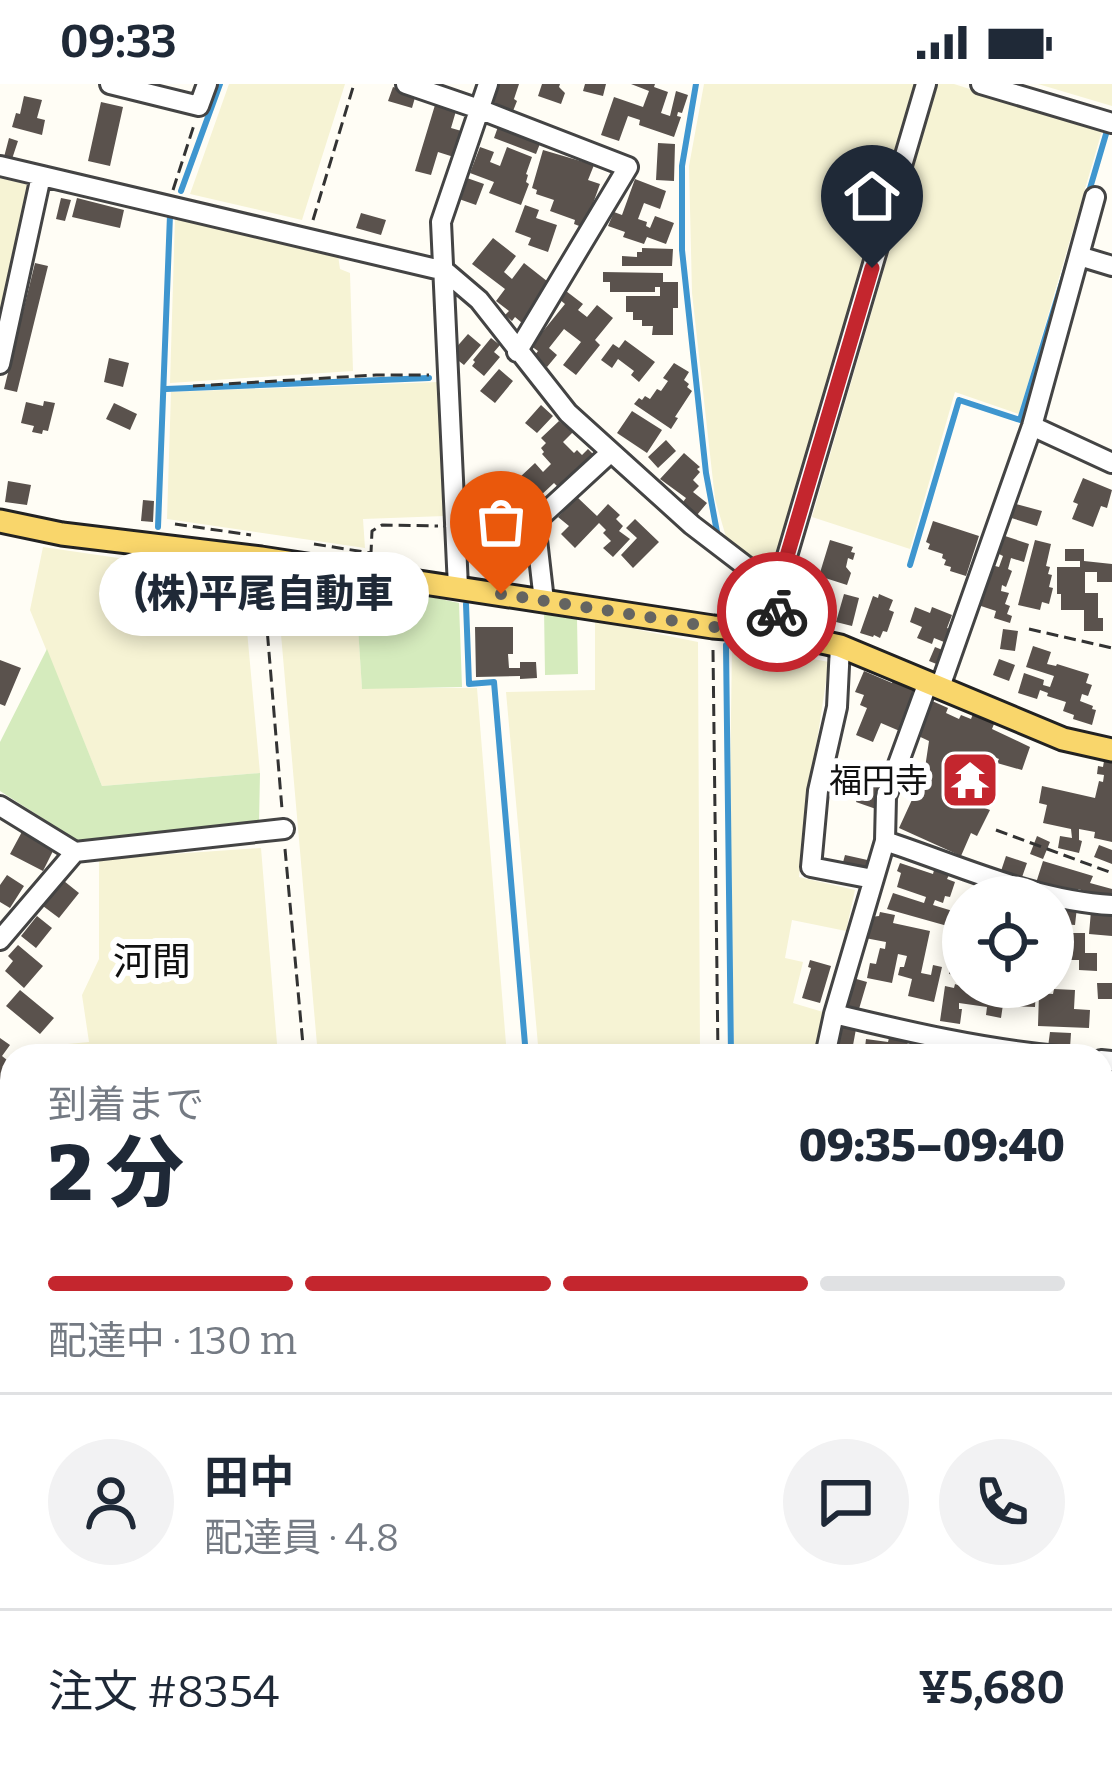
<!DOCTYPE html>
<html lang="ja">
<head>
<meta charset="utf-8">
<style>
  body { margin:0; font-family:Bitter,"Noto Sans JP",serif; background:#f2f2f3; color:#1f2937; height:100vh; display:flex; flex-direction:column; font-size:45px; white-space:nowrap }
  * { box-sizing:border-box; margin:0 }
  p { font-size:39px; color:#747a83 }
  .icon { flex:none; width:66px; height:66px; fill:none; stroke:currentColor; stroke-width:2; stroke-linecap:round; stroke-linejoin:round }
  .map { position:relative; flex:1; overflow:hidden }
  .details { position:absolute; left:0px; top:960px; width:1113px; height:744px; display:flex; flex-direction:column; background:#fff; border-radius:36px 36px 0 0; box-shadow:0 6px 18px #0003 }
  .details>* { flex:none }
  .fabs { position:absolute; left:942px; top:792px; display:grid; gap:24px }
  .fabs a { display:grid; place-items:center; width:132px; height:132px; border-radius:50%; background:#fff; box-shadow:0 6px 18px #0003; font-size:60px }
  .pin { position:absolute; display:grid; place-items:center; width:102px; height:102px; color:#fff; margin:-123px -51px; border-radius:50% 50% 50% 0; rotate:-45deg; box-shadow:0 0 12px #0007 }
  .pin .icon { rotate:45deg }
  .courier { position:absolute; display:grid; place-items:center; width:120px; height:120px; margin:-60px; border:9px solid #c4262e; border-radius:50%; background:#fff; color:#222; box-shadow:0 3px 15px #0007 }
  .bubble { position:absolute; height:84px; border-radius:42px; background:#fff; box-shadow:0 6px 18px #0003; font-size:39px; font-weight:800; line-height:84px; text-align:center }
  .overview em { font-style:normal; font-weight:800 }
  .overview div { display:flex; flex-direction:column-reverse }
  .overview { display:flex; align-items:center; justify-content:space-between; height:204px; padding:0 48px }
  h1 { font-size:78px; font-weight:800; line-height:90px }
  .bar { display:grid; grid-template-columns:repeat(4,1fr); gap:18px 12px; align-content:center; height:144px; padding:0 48px }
  .bar i { height:15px; border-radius:9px; background:#e0e1e3 }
  .bar .active { background:#c4262e }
  .bar p { grid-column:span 4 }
  .line { display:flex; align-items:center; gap:30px; padding:0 48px; border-top:3px solid #e0e1e3 }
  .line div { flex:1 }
  .round { display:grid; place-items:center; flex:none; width:126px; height:126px; border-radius:63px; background:#f2f2f3 }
  .status { display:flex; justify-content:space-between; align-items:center; height:84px; padding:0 60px; background:#fff; direction:ltr }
  .status svg { height:33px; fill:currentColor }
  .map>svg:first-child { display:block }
  .farmland { fill:#f6f3d4 }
  .green { fill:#d5ebbd }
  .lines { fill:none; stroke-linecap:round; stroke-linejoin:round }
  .stream { stroke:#3f96cf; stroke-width:6 }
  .building { fill:#5a524d }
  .minor-casing { stroke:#444; stroke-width:24 }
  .major-casing { stroke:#222; stroke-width:27 }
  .path { stroke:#333; stroke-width:3; stroke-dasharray:12 6; stroke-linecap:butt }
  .minor { stroke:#fff; stroke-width:18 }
  .major { stroke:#f9d66b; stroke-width:21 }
  .done { stroke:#646461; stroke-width:12; stroke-dasharray:0 21.6 }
  .route { stroke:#c4262e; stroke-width:15 }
  .labels { text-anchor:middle; stroke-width:12; stroke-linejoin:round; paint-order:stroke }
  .poi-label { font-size:33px; fill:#111; stroke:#fff; text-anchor:end }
  .quarter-label { font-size:39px; fill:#111; stroke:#fff }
</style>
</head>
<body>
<div class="status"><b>09:33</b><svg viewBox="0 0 49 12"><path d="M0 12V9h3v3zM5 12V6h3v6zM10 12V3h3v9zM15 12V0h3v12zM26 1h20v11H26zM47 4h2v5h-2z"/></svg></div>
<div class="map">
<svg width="1112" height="1704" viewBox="0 0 1112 1704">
  <rect width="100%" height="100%" fill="#fffdf5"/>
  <path class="farmland" d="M 229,0 L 345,0 L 302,136 L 190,110 Z
    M 704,0 L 915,0 L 774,486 L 768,482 L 765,489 L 726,453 L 715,415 L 692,209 L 689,82 Z
    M 938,0 L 954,0 L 1102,47 L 1019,330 L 955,308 L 910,465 L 812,433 Z
    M 1038,0 L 1112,0 L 1112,22 Z
    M 0,94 L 30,101 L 0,226 Z
    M 175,134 L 338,171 L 340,185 L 350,189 L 353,287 L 170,299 Z
    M 438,298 L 445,432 L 363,435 L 365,464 L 167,435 L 171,308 Z
    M 43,463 L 242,492 L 260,689 L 102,702 L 30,526 Z
    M 275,482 L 355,497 L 362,604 L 477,604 L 507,972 L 318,972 Z
    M 595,537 L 698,558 L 700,972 L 539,972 L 506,608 L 595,606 Z
    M 732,560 L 829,578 L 807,723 L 799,793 L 855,806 L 846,847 L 792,836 L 785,874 L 803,878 L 793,919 L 823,928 L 814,972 L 734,972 L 730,704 Z
    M 261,764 L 278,972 L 56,972 L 57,961 L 89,958 L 82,911 L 99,875 L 99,775 Z
    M 12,1095 L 12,1157 L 5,1158 L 0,1130 L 0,1097 Z
    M 12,1275 L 12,1692 L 65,1692 L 66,1704 L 0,1704 L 0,1276 Z
    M 1101,1311 L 1112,1312 L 1112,1388 L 1101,1387 Z
    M 1101,1412 L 1112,1412 L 1112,1536 L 1101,1536 Z
    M 1101,1539 L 1112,1539 L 1112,1660 L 1101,1659 Z
    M 1101,1675 L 1108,1676 L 1107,1704 L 907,1704 L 906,1692 L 1101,1692 Z
    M 80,1692 L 357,1692 L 358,1704 L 82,1704 Z
    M 378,1692 L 654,1692 L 655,1704 L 379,1704 Z
    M 664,1692 L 880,1692 L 881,1704 L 665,1704 Z"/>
  <path class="green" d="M 355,497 L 459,519 L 462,603 L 362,605 Z
    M 544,524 L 577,534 L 578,590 L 545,591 Z
    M 47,565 L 102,702 L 260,689 L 259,740 L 78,757 L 0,707 L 0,658 Z"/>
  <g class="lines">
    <path class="stream" d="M 696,0 L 682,82 L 682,166 L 706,389 L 717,448
      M 181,107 L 220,0
      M 1088,111 L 1106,50
      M 166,305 L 429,294
      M 158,443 L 170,131
      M 910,481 L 959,316 L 1020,336 L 1069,176
      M 466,520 L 469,600 L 494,598 L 526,972
      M 726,561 L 731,972
      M 0,1265 L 12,1264
      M 1101,1393 L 1112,1394
      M 1101,1679 L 1108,1679 L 1108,1704
      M 69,1692 L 70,1704"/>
  </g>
  <path class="building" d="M 498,0 L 519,0 L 514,15 L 517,17 L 513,27 L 491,19 Z
    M 542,0 L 560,0 L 559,3 L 565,9 L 561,20 L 538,12 Z
    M 585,0 L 606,0 L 603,12 L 583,7 Z
    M 631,0 L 655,0 L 654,3 L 668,8 L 661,29 L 670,32 L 676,7 L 688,11 L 682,29 L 678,28 L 677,32 L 681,33 L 674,53 L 639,41 L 640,36 L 628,32 L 619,57 L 601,51 L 614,13 L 643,23 L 649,7 Z
    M 393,3 L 416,10 L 412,24 L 388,17 Z
    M 24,12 L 42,16 L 37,34 L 45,36 L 42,51 L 12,43 L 16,29 L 20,30 Z
    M 101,18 L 123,23 L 110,82 L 88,77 Z
    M 435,21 L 456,27 L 451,44 L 465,48 L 457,74 L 438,68 L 431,91 L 415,87 Z
    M 499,40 L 541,57 L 536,70 L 494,54 Z
    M 9,54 L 18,57 L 12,75 L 4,73 Z
    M 658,59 L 675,60 L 674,97 L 656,96 Z
    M 480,63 L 494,68 L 490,78 L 500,82 L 507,63 L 532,73 L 526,90 L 528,91 L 526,98 L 529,100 L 521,121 L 489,109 L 494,98 L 470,89 Z
    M 543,66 L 594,81 L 588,96 L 600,100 L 590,128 L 593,129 L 587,145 L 574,140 L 575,136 L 550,127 L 554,116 L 536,110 L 537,106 L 532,104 Z
    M 467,94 L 484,100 L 476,121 L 459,115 Z
    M 635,95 L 666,107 L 660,125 L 644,119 L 638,135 L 647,138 L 646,142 L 650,144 L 655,132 L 674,139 L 666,160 L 647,153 L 644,160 L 623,153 L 625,148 L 608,142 L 614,128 L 622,131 Z
    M 61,114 L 71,116 L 65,137 L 56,135 Z
    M 77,114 L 124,126 L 120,144 L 72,133 Z
    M 525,121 L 539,126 L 536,134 L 557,141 L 548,168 L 528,161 L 531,154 L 515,148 Z
    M 361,129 L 386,136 L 381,151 L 356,144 Z
    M 493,154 L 516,172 L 504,188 L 512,195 L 524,179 L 552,201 L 522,239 L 515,233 L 512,237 L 505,231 L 509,227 L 496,217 L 505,205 L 472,180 Z
    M 642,164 L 673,165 L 672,182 L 622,182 L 622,172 L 637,173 L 637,168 L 642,168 Z
    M 35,179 L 48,182 L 17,308 L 4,305 Z
    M 603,188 L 663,189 L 663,198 L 678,198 L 678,224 L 673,224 L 673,251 L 652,251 L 653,242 L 642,242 L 642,236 L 633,236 L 633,228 L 626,228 L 626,212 L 660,212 L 660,203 L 655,203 L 655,208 L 610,208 L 610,198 L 603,198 Z
    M 566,207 L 583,220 L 578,226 L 587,233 L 597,221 L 613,234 L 595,256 L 600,261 L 576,291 L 563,281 L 581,258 L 564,245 L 549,264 L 557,271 L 547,283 L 534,272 L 538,267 L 531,262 L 565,220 L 559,215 Z
    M 468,250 L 481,261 L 464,281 L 455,274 L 458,270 L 454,266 Z
    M 491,254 L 500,261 L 494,268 L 500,273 L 484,292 L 472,282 L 475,278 L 473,276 Z
    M 625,256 L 655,278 L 639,298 L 631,291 L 634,287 L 618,275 L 612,284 L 601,276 L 613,260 L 619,264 Z
    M 109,274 L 129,279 L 123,303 L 104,298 Z
    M 674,279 L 689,288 L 684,296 L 689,300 L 687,303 L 692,307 L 675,333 L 678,334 L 671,345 L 634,320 L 639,314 L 642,316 L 645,312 L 650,315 L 657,305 L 661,307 L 668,297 L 663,294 Z
    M 499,285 L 513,297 L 495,319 L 480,307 Z
    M 44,317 L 55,319 L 48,347 L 43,346 L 42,350 L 32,348 L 34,342 L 21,339 L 26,318 L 43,322 Z
    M 114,319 L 137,330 L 130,346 L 106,335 Z
    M 541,321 L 553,332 L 537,349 L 525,339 Z
    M 632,327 L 662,346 L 647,369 L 617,349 Z
    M 559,337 L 573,348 L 563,358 L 574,369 L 577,366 L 582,371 L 588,365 L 596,373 L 561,406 L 554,399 L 538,414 L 519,394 L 535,379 L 543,388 L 551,380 L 542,370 L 544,368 L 541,364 L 546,359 L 541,354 Z
    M 666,356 L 676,367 L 658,384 L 648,373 Z
    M 684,369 L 700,383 L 697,385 L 700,388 L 693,396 L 699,402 L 693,408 L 707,419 L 697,431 L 683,418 L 686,414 L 660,395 Z
    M 501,392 L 514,400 L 507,410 L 494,401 Z
    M 1083,394 L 1112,406 L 1107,424 L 1101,422 L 1093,443 L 1072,435 L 1078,420 L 1073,418 Z
    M 8,397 L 31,401 L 27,421 L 5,418 Z
    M 491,404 L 504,414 L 491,431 L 478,422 Z
    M 577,413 L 597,432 L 608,420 L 620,431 L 616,435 L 623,442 L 619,447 L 630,455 L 613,473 L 603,464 L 611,457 L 603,449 L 606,446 L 599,439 L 575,464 L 561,450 L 569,442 L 558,433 L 565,426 L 561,423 L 568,415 L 571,418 Z
    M 143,416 L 154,417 L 153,438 L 141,437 Z
    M 1012,419 L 1042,427 L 1037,442 L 1008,433 Z
    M 635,435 L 659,458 L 633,484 L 621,471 L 637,454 L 626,444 Z
    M 933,437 L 979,452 L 966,492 L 950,487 L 951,483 L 944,481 L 946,476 L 942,474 L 943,470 L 928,465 L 930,460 L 926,458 Z
    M 532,447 L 534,479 L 511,480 L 509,449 Z
    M 1002,451 L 1029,460 L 1024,478 L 1011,474 L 1008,485 L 1012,487 L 1006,503 L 1002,501 L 1001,507 L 1009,509 L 1005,520 L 1010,522 L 1007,530 L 1012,532 L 1010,539 L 994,534 L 996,527 L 978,521 L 995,482 L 999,483 L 1003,472 L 997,469 Z
    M 499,453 L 501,480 L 474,481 L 473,454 Z
    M 830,456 L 853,463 L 851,468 L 855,469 L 853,476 L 848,474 L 846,483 L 851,489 L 847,501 L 819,492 Z
    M 1035,456 L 1051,460 L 1046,482 L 1050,483 L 1048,490 L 1052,491 L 1049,503 L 1053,504 L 1049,520 L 1042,518 L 1040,526 L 1018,521 Z
    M 1065,465 L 1084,465 L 1084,477 L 1112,480 L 1112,498 L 1097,498 L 1097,488 L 1085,488 L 1085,509 L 1098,509 L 1098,534 L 1103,534 L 1103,547 L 1084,547 L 1084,526 L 1061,526 L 1061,510 L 1057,510 L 1057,483 L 1080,483 L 1080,477 L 1065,477 Z
    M 730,502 L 746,503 L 745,530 L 729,529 Z
    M 844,510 L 859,514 L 852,542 L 836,538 Z
    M 879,510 L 893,516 L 889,526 L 894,528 L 887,548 L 883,547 L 880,554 L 874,551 L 873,553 L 860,549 L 873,512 L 878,514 Z
    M 915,523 L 930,529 L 932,523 L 952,531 L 947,544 L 954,547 L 949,560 L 934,554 L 932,560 L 917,554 L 922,543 L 910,538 Z
    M 475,543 L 513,543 L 513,570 L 508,570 L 509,584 L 520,584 L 520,578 L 536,578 L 537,594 L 520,595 L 520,592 L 476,593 Z
    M 1003,545 L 1018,547 L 1015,567 L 1000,565 Z
    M 1033,562 L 1051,568 L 1047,580 L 1056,582 L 1057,580 L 1089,590 L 1086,599 L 1092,601 L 1088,612 L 1082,610 L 1080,617 L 1093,622 L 1092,625 L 1096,626 L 1092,641 L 1073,635 L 1074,631 L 1063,627 L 1066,618 L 1047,612 L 1048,609 L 1040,606 L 1037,615 L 1018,609 L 1024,589 L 1044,596 L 1043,601 L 1050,603 L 1054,592 L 1026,583 Z
    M 935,563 L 945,567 L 939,581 L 929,577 Z
    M 999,575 L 1015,581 L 1009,597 L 993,591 Z
    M 0,576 L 21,584 L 5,622 L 0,620 Z
    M 864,587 L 892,599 L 894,593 L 920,605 L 902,648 L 881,639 L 873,658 L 856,651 L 867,624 L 860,621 L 864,611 L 855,608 Z
    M 930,616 L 948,624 L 946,629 L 959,635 L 961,631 L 971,635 L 973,630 L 994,640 L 992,645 L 1030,663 L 1022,686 L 997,679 L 999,675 L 989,671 L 984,682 L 990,684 L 984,697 L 979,694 L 976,700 L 990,706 L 982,723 L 990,726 L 977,752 L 971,749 L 961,772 L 899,744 L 922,694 L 917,691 L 921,682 L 925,684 L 929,657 L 914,650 Z
    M 1104,677 L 1112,679 L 1112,758 L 1094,754 L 1095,748 L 1079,745 L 1079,756 L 1082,757 L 1079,769 L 1058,764 L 1060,752 L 1072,754 L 1071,745 L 1043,739 L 1047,721 L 1039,719 L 1042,702 L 1095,714 L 1099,697 L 1103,698 L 1104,691 L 1097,690 L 1098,682 L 1103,683 Z
    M 866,692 L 886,699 L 876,725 L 856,718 Z
    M 24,744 L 56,761 L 43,787 L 10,770 Z
    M 1037,752 L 1050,758 L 1043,775 L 1030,770 Z
    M 1099,761 L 1112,766 L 1112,780 L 1094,773 Z
    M 845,771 L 872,777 L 869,789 L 842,782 Z
    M 1006,772 L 1027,779 L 1021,796 L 1000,790 Z
    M 1043,777 L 1093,792 L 1090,799 L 1112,805 L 1112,815 L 1078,805 L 1077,811 L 1036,799 Z
    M 900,779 L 933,790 L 934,786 L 949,791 L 947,795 L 955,798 L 950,813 L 945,812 L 943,819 L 935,816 L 933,821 L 956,828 L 951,843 L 887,825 L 893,809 L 924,819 L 926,813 L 897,803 L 901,789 L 897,787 Z
    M 7,791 L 24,802 L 10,824 L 0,818 L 0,801 Z
    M 64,797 L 79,809 L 59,834 L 43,822 Z
    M 1062,822 L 1077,823 L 1075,841 L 1061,840 Z
    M 1091,827 L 1112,829 L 1112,852 L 1089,850 Z
    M 880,828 L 895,831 L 893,839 L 930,847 L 921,889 L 931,891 L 933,881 L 942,883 L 934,918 L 908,912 L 912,895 L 898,891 L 900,883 L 904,883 L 907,872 L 898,870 L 892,899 L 867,894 L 870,879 L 876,880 L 880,864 L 885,865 L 886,858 L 865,854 L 870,833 L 879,832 Z
    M 962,830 L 963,830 L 963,858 L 954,856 Z
    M 37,832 L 52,844 L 36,864 L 21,852 Z
    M 1053,849 L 1085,849 L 1085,869 L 1097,869 L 1097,887 L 1079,886 L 1079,876 L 1053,876 Z
    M 18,861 L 43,882 L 24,904 L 5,887 L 13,877 L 8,872 Z
    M 953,863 L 963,865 L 963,892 L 949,890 Z
    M 810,876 L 831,882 L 820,919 L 802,914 L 811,884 L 808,883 Z
    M 853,894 L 867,898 L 859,925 L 846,921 Z
    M 1097,899 L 1112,899 L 1112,915 L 1098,915 Z
    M 955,900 L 963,903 L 996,903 L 996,906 L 1005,907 L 1001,934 L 986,931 L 987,923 L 959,919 L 959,925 L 962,925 L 960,940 L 940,937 L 945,902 L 954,904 Z
    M 1017,903 L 1036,903 L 1035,923 L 1011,922 L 1011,905 Z
    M 1054,905 L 1075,906 L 1074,925 L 1090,926 L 1089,944 L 1038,942 L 1039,909 L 1053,910 Z
    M 20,906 L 54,934 L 40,950 L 6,922 Z
    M 836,941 L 856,945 L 851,972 L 831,972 Z
    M 1050,948 L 1071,949 L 1070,964 L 1048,963 Z
    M 0,954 L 10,961 L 2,972 L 12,980 L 12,1018 L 0,1009 Z
    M 889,954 L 908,957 L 906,970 L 864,972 L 866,955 L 888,958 Z
    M 1101,1001 L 1112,1001 L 1112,1025 L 1101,1024 Z
    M 1101,1109 L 1112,1109 L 1112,1139 L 1101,1138 Z
    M 1104,1147 L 1112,1147 L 1112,1169 L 1104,1169 Z
    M 1101,1254 L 1112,1256 L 1112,1274 L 1104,1272 L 1105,1265 L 1101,1264 Z"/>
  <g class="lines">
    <defs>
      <path id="minor" d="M 110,0 L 199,22 L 207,0
        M 406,0 L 479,25 L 628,83 L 517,268
        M 981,0 L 1112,39
        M 0,82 L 445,187 L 479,216 L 568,329 L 692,441 L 777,506 L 776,548
        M 1079,172 L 1112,182
        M 0,280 L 41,92
        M 1032,342 L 1112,379
        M 535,438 L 544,517
        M 455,442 L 535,438 L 610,369
        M 458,503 L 441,138 L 488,0
        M 777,506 L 926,0
        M 840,562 L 837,623 L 818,707 L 811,783 L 873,795
        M 940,603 L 1032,342 L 1095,113
        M 0,722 L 75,768
        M 885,757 C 958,781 1035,817 1112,821
        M 0,856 L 75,768 L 284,745
        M 834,930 C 909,948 982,965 1058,972
        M 825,972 L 834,930 L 885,757 L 886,713 L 928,598
        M 1101,976 L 1112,977
        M 1101,1078 L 1112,1078"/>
      <path id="major" d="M 0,437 L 62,450 L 261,474 L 713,543 L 776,548 L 840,562 L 1063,655 L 1112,666"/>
    </defs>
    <use href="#minor" class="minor-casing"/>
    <use href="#major" class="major-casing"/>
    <path class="path" d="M 173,106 L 194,41
      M 313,136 L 354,0
      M 193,302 L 376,291 L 429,291
      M 175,440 L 251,451
      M 314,460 L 371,469 L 372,447 L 382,441 L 438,442
      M 263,496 L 282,725
      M 1029,545 L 1112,564
      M 713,566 L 718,972
      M 996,746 L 1112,789
      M 285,765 L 304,972
      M 0,1252 L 12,1251
      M 1101,1398 L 1112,1398
      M 1101,1667 L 1112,1668
      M 363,1692 L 364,1704
      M 892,1692 L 894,1704"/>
    <use href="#minor" class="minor"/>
    <use href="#major" class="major"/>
  </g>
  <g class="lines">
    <path class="done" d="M 501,510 L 713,543 L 776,548 L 777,528"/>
    <path class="route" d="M 777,528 L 777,506 L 872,184"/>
  </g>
  <defs>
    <symbol id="temple-square" viewBox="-11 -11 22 22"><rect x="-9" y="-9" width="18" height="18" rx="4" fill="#c4262e" stroke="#fff"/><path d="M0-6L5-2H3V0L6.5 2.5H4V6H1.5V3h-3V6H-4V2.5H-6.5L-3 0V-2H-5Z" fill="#fff"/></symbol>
  </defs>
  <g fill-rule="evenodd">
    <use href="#temple-square" x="937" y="663" width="66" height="66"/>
  </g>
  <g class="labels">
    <g class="poi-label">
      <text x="928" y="708">福円寺</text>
    </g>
    <g class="quarter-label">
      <text x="152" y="891">河間</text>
    </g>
  </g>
</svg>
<div class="fabs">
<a><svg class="icon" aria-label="locate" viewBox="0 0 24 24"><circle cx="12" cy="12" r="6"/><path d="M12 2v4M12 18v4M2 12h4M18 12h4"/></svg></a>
</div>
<div class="pin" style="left:501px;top:510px;background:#ea580c"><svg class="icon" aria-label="bag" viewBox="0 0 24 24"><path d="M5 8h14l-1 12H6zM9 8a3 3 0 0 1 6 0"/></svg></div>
<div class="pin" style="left:872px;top:184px;background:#1f2937"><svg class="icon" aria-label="home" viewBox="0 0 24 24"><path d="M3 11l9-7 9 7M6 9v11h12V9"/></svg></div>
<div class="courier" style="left:777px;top:528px"><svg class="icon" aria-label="bike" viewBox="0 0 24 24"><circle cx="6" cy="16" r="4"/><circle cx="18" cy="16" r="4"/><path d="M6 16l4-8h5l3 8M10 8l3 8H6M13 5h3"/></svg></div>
<div class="bubble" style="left:99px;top:468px;width:330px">(株)平尾自動車</div>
<section class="details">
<div class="overview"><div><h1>2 分</h1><p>到着まで</p></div><em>09:35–09:40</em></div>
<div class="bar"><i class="active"></i><i class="active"></i><i class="active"></i><i></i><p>配達中 · 130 m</p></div>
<div class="line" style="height:216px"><a class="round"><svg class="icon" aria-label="person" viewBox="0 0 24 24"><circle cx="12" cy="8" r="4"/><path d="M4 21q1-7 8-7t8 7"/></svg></a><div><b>田中</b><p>配達員 · 4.8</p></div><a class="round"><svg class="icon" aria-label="chat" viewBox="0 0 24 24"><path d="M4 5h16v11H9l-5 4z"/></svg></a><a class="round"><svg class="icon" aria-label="phone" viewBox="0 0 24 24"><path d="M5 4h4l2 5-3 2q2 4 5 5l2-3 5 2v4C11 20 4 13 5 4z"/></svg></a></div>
<div class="line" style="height:156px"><div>注文 #8354</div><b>¥5,680</b></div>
</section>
</div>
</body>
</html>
